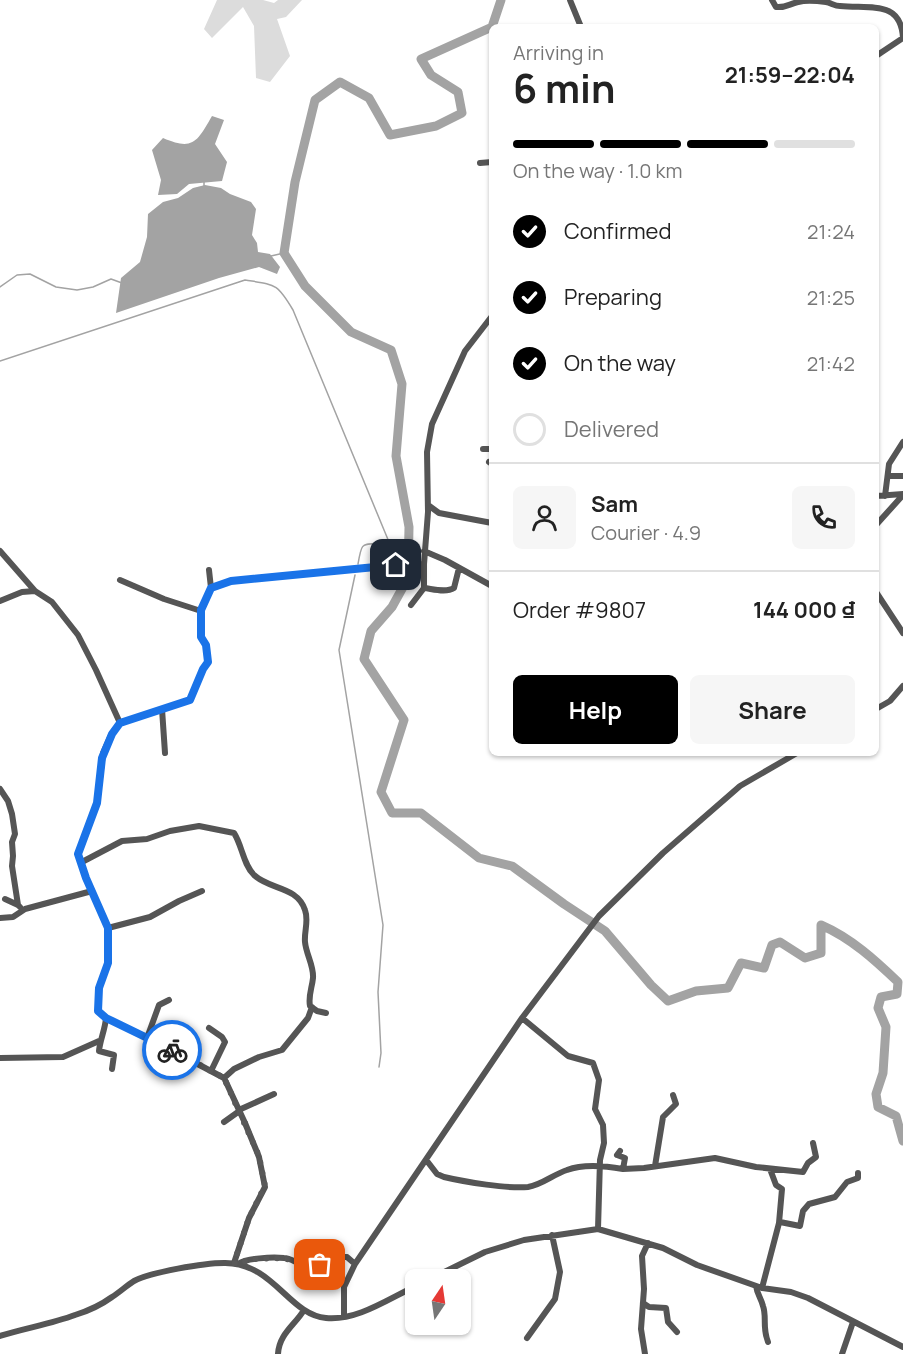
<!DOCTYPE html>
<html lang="en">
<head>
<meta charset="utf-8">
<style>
  body { margin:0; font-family:Manrope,sans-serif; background:#f6f6f6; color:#222; height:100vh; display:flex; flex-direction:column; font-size:22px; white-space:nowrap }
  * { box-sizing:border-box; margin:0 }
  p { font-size:20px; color:#767676 }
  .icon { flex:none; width:33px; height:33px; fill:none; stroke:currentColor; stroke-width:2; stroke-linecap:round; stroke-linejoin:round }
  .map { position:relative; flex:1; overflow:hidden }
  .sheet { position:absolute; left:489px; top:24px; width:390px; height:732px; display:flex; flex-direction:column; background:#fff; border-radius:9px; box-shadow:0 2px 4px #0004 }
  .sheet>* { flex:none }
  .needle { width:39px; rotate:13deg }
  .buttons { position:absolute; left:405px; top:1269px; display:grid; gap:12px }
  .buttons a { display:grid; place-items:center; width:66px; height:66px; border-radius:9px; background:#fff; box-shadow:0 2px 4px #0004; font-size:30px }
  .pin { position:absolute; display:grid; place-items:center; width:51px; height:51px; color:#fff; margin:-26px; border-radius:12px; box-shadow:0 3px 9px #0006 }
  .courier { position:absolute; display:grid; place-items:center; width:60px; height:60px; margin:-30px; border:4px solid #1a73e8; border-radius:50%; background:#fff; color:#222; box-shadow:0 2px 8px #0007 }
  .overview em { font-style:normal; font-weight:700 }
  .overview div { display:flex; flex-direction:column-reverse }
  .overview { display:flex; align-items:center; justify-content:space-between; height:102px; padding:0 24px }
  h1 { font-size:39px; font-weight:700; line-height:45px }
  .bar { display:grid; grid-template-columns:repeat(4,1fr); gap:9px 6px; align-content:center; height:72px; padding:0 24px }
  .bar i { height:8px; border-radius:4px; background:#e0e0e0 }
  .bar .active { background:#000 }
  .bar p { grid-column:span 4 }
  .line { display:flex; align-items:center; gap:15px; padding:0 24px; border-top:2px solid #e0e0e0 }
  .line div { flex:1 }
  .round { display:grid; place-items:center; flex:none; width:63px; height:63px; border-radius:9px; background:#f6f6f6 }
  ol { padding:0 24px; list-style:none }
  li { display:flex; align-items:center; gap:18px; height:66px }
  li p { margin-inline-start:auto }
  li .icon { padding:6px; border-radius:50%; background:#000; color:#fff; stroke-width:4 }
  li:last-child { color:#767676 }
  li i { width:33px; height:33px; border:3px solid #e0e0e0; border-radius:50% }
  .button { display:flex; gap:12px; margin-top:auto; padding:12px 24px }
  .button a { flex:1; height:69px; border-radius:9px; background:#000; color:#fff; font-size:24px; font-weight:700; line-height:69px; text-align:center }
  .button a+a { background:#f6f6f6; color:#222 }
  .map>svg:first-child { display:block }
  .green { fill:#dcdcdc }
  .water { fill:#a3a3a3 }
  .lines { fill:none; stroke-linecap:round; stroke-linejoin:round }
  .stream { stroke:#a3a3a3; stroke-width:1.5 }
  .river { stroke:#a3a3a3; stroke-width:9 }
  .minor { stroke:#555; stroke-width:6 }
  .minor-bridge { stroke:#555; stroke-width:6 }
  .done { stroke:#595959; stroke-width:6; stroke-dasharray:0 10.8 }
  .route { stroke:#1a73e8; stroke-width:8 }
</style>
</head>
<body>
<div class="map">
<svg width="903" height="1354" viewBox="0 0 903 1354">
  <rect width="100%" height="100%" fill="#fff"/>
  <path class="green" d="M 217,0 L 263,0 L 274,3 L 278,0 L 302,0 L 286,17 L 277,19 L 290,56 L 270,82 L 256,78 L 254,26 L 243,7 L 212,38 L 204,29 Z"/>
  <path class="water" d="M 212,116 L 224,120 L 215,144 L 227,162 L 222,181 L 189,184 L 177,194 L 158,195 L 161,180 L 152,150 L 163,138 C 193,151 197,142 212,116 Z
    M 205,185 L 221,188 L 230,194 L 251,202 L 256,209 L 252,235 L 257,243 L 258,252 L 270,254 L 280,267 L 277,274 L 259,267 L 219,278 L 116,313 L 121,278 L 140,262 L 147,237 L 148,214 L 163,202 L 178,198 L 193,188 Z"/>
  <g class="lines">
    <path class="stream" d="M 204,182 L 204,186
      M 271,256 L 284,253
      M 0,287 L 17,275 L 30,274 L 56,287 L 77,290 L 93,287 L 111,279 L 122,283
      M 0,361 L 245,280 C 276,285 277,283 293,310 L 389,542
      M 389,542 L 409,541
      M 358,564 C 362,541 361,545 383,543
      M 355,575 L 339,650 L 383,925 L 378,992 L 381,1053 L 379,1067"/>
    <path class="river" d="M 501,0 L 492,27 L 421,59 L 431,75 L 458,92 L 462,113 L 436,126 L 390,135 L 369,98 L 340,82 L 315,100 L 295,182 L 284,253 L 305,286 L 351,332 L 391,350 L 402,384 L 396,456 L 409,527 L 408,578 L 392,607 L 371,631 L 364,659 L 404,720 L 381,792 L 392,813 L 421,813 L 479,858 L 512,866 L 564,904 L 605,931 L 651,985 L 668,1001 L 696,991 L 728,988 L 741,963 L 764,968 L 772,945 L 780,942 L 805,958 L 821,953 L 821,925 C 851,938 875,960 898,982 L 897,994 L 881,997 L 878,1008 L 886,1027 L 883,1073 L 876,1094 L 878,1107 L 896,1116 L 903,1141"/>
    <path class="minor" d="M 570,0 L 581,27
      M 772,0 L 776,7 C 786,8 789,4 798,2 C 805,0 819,1 826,2 C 831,3 835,6 840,6 C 871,9 901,0 903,38 L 876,56
      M 480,163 L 492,162
      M 483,449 L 492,449
      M 489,462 L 492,464
      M 888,476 L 903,476
      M 876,496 L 903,494
      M 885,496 L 889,464 L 903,442
      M 428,505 L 439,513 L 492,523
      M 876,525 L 903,495
      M 0,551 L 35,591 L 52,602 L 78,635 L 96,670 L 120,723
      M 424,551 L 445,560 L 492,586
      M 424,564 L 424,588 C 433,589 446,593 454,588 L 459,568
      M 209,570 L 211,588
      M 120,580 L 164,599 L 201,611
      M 876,592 L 903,633
      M 0,601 L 22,592 L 35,591
      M 411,605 L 424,588
      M 162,709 L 165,753
      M 876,709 L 890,701 L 903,686
      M 0,789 L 8,801 L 12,814 L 15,834 L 12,842 L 13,856 L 12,866 L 18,905
      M 82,862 L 122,841 L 147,839 L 170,831 L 199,826 L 234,833 C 242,845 243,864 254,875 C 270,890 297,886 305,910 C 309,921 304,931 305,942 C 306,954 314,966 313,978 C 312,988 308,996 310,1006 L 317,1011 L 326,1013
      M 5,899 L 18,905 L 20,907
      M 0,918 L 13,917 L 25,909 L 92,891
      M 108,928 L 150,917 L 179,901 L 202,891
      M 106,1018 C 105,1030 100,1040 99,1051 L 114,1055 L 112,1069
      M 522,1018 L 568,1056 L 593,1063 L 599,1080 L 595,1109 L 603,1125 L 604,1143 L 600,1160 L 598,1229
      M 209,1028 L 222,1037 L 225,1042 L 211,1071
      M 147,1038 L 159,1005 L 169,1000
      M 0,1058 L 63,1057 L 99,1041
      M 224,1078 L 234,1069 L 259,1057 L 282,1050 L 308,1018 L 312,1007
      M 226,1082 L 224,1078 L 158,1043 L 106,1018 L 98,1011 L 99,988 L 108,963 L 108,928 L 86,878 L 78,854 L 97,803 L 103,753 L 112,733 L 120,723 L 190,700 L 203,669 L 208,662 L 206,645 L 201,637 L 201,611 L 211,588 L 231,581 L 396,565 L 424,564 L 428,512 L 427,452 L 432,424 L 465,351 L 492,316
      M 241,1109 L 274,1094
      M 224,1122 L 238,1112
      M 620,1151 L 617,1155 L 625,1158 L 623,1169 L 644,1168 L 715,1158 L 756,1167 L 803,1172 L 808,1163 L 816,1157 L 813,1143
      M 427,1161 L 437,1174 L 444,1177 C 465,1182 508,1189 528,1187 C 542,1185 554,1174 567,1170 C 583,1164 606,1166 623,1169
      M 655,1166 L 663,1117 L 676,1104 L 673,1095
      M 780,1222 L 800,1226 L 803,1211 L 809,1204 L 835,1197 L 847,1182 L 858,1178 L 858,1173
      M 234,1263 L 249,1218 L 265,1187 L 259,1157 L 245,1123
      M 238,1264 C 246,1258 272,1257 284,1258 C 292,1258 298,1265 306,1265 C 323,1265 334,1256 347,1257 L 355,1264
      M 428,1280 L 485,1252 L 524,1240 L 598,1229 L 663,1248 L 697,1265 L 762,1288 L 791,1292 L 808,1298 L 903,1347
      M 756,1286 C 757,1294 761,1298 763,1306 C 767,1317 762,1327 768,1342
      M 762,1288 L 779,1223 L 782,1189 L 776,1185 L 770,1169
      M 643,1303 L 649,1307 L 666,1308 L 668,1322 L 677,1332
      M 344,1316 L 344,1287 L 355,1264 L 522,1018 L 599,916 L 663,853 L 740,786 L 797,753
      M 0,1336 C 25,1328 51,1324 75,1315 C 88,1311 101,1305 112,1297 C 120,1292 126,1286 134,1281 C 151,1272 204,1263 224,1263 C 273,1262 289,1315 326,1318 C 357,1321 388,1299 416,1286
      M 527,1338 L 555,1299 L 560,1272 L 552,1235
      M 278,1354 C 279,1334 295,1325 304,1310
      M 645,1354 L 641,1329 L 644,1289 L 642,1256 L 648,1243
      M 842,1354 L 853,1322"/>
    <path class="minor-bridge" d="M 226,1082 L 245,1123"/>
  </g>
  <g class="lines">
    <path class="done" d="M 172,1050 L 224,1078 L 259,1156 L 265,1186 L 249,1218 L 234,1263 L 237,1264 L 242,1262 L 254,1259 L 285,1258 L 298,1264 L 320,1265"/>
    <path class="route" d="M 172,1050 L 106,1018 L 98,1011 L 99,988 L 108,963 L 108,928 L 86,878 L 78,854 L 97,803 L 102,758 L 112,734 L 120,723 L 190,700 L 203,669 L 208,662 L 206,645 L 201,637 L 201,610 L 211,588 L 231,581 L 396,565"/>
  </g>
</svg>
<div class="buttons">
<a><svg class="needle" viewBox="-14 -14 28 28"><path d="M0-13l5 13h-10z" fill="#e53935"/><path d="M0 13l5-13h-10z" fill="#767676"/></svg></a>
</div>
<div class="pin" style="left:320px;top:1265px;background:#ea580c"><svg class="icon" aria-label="bag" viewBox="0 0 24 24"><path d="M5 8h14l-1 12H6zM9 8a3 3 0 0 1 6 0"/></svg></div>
<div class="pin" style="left:396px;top:565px;background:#1f2937"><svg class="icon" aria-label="home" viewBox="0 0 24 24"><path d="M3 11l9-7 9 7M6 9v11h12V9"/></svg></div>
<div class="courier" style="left:172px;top:1050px"><svg class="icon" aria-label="bike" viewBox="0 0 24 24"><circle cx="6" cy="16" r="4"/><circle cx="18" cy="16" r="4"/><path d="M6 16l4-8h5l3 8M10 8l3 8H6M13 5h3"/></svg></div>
<section class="sheet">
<div class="overview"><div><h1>6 min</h1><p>Arriving in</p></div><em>21:59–22:04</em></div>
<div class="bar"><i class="active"></i><i class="active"></i><i class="active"></i><i></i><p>On the way · 1.0 km</p></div>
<ol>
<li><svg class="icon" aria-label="check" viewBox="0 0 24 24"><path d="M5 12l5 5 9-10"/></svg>Confirmed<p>21:24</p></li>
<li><svg class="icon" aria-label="check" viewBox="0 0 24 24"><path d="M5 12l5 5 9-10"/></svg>Preparing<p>21:25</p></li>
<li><svg class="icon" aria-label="check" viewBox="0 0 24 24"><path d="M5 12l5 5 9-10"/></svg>On the way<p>21:42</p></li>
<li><i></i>Delivered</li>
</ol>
<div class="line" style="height:108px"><a class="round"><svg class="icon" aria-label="person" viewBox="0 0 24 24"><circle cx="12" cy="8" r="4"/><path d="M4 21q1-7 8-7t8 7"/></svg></a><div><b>Sam</b><p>Courier · 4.9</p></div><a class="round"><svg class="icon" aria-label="phone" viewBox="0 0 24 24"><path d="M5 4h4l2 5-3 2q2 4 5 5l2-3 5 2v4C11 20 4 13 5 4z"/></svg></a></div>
<div class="line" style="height:78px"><div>Order #9807</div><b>144 000 ₫</b></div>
<div class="button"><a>Help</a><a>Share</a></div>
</section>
</div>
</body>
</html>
